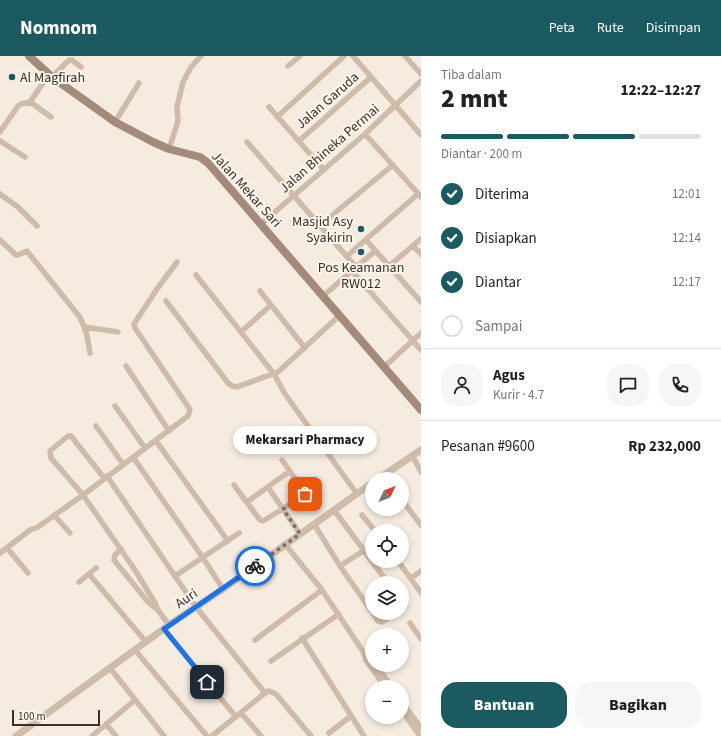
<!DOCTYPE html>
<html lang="id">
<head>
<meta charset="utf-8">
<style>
  body { margin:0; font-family:"Source Sans 3",sans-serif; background:#f6f6f6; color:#222; height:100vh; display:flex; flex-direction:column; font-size:15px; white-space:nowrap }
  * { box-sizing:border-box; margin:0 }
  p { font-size:13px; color:#767676 }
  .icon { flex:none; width:22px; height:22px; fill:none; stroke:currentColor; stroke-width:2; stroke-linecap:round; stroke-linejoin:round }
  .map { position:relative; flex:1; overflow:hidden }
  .sheet { display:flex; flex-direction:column; background:#fff; width:300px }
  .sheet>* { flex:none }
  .needle { width:26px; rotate:47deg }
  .tools { position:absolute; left:365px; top:416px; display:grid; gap:8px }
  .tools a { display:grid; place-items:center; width:44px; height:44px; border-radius:50%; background:#fff; box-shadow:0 2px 6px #0003; font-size:20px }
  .scale { position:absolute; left:12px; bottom:10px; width:88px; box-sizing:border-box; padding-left:4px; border:2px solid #3b3029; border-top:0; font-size:11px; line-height:14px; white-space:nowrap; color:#3b3029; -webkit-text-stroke:3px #fcf5ec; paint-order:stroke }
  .pin { position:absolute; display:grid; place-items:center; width:34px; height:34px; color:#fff; margin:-17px; border-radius:8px; box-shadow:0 2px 6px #0006 }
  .courier { position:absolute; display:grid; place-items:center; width:40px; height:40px; margin:-20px; border:3px solid #1a73e8; border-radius:50%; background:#fff; color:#222; box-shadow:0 1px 5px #0007 }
  .bubble { position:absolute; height:28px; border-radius:14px; background:#fff; box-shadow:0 2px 6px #0003; font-size:13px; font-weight:800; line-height:28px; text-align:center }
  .summary em { font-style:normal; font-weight:800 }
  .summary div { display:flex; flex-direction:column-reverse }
  .summary { display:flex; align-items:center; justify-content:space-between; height:68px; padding:0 20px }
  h1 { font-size:26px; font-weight:800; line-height:30px }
  .bar { display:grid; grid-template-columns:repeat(4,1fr); gap:6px 4px; align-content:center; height:48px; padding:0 20px }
  .bar i { height:5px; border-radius:3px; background:#e0e0e0 }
  .bar .active { background:#1b5a61 }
  .bar p { grid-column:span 4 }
  .line { display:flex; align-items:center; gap:10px; padding:0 20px; border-top:1px solid #e0e0e0 }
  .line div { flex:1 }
  .round { display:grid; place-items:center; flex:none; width:42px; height:42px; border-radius:16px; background:#f6f6f6 }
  ol { padding:0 20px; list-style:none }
  li { display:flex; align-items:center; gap:12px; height:44px }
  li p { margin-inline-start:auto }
  li .icon { padding:4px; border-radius:50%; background:#1b5a61; color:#fff; stroke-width:4 }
  li:last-child { color:#767676 }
  li i { width:22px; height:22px; border:2px solid #e0e0e0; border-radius:50% }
  .button { display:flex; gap:8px; margin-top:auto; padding:8px 20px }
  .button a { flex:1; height:46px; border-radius:16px; background:#1b5a61; color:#fff; font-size:16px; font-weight:800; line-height:46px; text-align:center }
  .button a+a { background:#f6f6f6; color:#222 }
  header { display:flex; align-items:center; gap:24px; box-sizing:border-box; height:56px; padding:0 20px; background:#1b5a61; color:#fff }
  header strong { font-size:19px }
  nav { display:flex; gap:22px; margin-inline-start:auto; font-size:14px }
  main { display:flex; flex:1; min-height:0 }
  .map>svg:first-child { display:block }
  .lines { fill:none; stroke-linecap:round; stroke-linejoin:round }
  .minor { stroke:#cebba9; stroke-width:5.5 }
  .tertiary { stroke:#cebba9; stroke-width:7 }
  .secondary { stroke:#a38a7a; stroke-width:8 }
  .done { stroke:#7c7169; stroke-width:4; stroke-dasharray:0 7.2 }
  .route { stroke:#1a73e8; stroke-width:5 }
  .poi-dot { fill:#1b5a61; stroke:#fcf5ec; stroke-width:1.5 }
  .labels { text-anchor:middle; stroke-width:4; stroke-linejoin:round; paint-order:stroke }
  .poi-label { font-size:14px; fill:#3b3029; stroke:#fcf5ec; text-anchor:start }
  .street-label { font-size:14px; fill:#3b3029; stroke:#fcf5ec }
</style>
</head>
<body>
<header>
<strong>Nomnom</strong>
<nav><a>Peta</a><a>Rute</a><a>Disimpan</a></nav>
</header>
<main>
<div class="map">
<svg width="421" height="680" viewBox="0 0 421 680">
  <rect width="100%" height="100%" fill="#f5ebdf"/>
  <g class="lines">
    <path class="minor" d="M 353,0 L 421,79
      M 405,0 L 421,18
      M 288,10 L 300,0
      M 52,21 L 69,4 L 72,4 L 81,11
      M 30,46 L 51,61
      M 269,51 L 324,114
      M 277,61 L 344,0
      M 115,66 L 139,27
      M 0,76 L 18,50 L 21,48 L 30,46 L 49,18
      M 365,78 L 421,141
      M 0,85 L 25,101
      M 299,85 L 371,21
      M 247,86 L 356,211
      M 169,93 L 178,65 L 177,51 L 183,26 L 191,11 L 201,0
      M 0,138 L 18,151 L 37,170
      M 261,168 L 365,78 L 421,25
      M 319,170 L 393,109
      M 0,184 L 16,199 L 18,199 L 27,195 L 79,260 C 86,272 88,283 90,297
      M 366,184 L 421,246
      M 413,190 L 421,198
      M 347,200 L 418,138
      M 389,210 L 421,183
      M 352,215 L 421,294
      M 196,219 L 274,318 L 285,338 L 357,438
      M 260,235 L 305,292
      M 323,240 L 375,195
      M 166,245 L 228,327 L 232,330 L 237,331 L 278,316 L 340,259
      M 85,271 L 118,276
      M 241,276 L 271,249
      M 126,310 L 169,375
      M 384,311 L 421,277
      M 115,350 L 145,392
      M 96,370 L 123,408
      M 156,385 L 228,485
      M 412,399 L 421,416
      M 133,401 L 203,502 L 223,533
      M 390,414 L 391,423
      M 107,420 L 196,551 L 265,637
      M 104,422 L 71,380 L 68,380 L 50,395 L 51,402 L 83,439 L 135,514 L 155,547 L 158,554 L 169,569
      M 234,429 L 260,464 L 263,465 L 283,453 L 300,478
      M 268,431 L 283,453 L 305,437 L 304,435 L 282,404
      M 402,444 L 421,469
      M 247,446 L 290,415
      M 334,454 L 388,527
      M 54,459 L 70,477
      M 362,459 L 375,475
      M 314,468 L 340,510 L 372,556
      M 285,488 L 322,534 L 364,597 L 366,604 L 385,631
      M 7,492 L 28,517
      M 121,493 L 115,499 L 114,504 L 148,546 L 158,554
      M 0,497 L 30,474 L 38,471 L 83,439 L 188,360 L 190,354 L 189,352 L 135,272 L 134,268 L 157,233 L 177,206
      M 398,505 L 421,537
      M 340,510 L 363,495
      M 89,518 L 146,586
      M 175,520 L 239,477
      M 411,522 L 421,515
      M 79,526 L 96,512
      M 402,545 L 405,550 L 402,553
      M 373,557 L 378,565 L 382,566 L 396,557
      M 410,567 L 421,583
      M 164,573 L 236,661
      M 302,582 L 364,680
      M 255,584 L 322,534
      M 135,594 L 207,680
      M 364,597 L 372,604
      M 271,605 L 339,558
      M 376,609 L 392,631
      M 110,612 L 164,680
      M 402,646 L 421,672
      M 402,655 L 420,680
      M 241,657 L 261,680
      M 106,668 L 116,680
      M 329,677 L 351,660
      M 92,680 L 135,644
      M 212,680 L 265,637 L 269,635 L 276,638 L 311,680"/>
    <path class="tertiary" d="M 378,423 L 421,394
      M 16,680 L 169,569 L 223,533 L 372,427"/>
    <path class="secondary" d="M 29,0 L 52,21 L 115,66 L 153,86 L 169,93 L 200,101 L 208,107 L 421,354"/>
  </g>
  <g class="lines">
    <path class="done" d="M 255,510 L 300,478 L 283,453 L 305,438"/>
    <path class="route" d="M 207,626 L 164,573 L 255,510"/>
  </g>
  <g class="poi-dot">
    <circle cx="12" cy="21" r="4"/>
    <circle cx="361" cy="173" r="4"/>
    <circle cx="361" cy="196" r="4"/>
  </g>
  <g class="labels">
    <g class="poi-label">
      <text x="20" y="26">Al Magfirah</text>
      <text x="353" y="170" text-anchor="end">Masjid Asy<tspan x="353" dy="16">Syakirin</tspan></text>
      <text x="361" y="216" text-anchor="middle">Pos Keamanan<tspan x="361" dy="16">RW012</tspan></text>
    </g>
    <g class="street-label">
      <text transform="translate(327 44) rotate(-41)" y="5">Jalan Garuda</text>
      <text transform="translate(329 92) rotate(-41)" y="5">Jalan Bhineka Permai</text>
      <text transform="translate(247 133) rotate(48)" y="5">Jalan Mekar Sari</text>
      <text transform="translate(186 542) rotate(-34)" y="5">Auri</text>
    </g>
  </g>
</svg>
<div class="tools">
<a><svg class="needle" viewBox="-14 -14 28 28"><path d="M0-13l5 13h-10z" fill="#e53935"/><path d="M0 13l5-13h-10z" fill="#767676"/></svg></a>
<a><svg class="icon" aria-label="locate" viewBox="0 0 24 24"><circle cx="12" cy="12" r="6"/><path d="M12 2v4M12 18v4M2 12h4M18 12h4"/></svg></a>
<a><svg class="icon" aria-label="layers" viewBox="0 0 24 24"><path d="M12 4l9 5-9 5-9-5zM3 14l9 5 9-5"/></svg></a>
<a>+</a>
<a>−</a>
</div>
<div class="scale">100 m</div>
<div class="pin" style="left:305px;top:438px;background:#ea580c"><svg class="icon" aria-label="bag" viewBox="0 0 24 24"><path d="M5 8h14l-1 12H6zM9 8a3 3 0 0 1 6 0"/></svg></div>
<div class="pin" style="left:207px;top:626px;background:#1f2937"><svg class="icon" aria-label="home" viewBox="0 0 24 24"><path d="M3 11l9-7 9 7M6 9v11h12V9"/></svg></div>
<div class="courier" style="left:255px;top:510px"><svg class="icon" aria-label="bike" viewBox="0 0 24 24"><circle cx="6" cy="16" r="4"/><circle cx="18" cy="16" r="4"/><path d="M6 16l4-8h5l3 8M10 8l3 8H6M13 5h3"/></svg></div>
<div class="bubble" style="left:233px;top:370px;width:144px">Mekarsari Pharmacy</div>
</div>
<section class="sheet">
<div class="summary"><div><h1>2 mnt</h1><p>Tiba dalam</p></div><em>12:22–12:27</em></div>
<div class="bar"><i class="active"></i><i class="active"></i><i class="active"></i><i></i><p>Diantar · 200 m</p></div>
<ol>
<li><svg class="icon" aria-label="check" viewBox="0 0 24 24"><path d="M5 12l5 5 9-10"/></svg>Diterima<p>12:01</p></li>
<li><svg class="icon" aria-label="check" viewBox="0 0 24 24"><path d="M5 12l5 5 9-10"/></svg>Disiapkan<p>12:14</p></li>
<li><svg class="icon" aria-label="check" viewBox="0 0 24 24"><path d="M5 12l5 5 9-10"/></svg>Diantar<p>12:17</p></li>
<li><i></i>Sampai</li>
</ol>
<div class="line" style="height:72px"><a class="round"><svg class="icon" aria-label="person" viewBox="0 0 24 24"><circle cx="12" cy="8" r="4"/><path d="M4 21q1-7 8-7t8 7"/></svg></a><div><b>Agus</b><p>Kurir · 4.7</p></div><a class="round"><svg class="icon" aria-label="chat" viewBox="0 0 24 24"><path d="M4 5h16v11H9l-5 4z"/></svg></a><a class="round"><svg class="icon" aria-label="phone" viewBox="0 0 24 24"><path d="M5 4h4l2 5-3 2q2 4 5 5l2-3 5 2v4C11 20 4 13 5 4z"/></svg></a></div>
<div class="line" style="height:52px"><div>Pesanan #9600</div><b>Rp 232,000</b></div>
<div class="button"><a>Bantuan</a><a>Bagikan</a></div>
</section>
</main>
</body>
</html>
